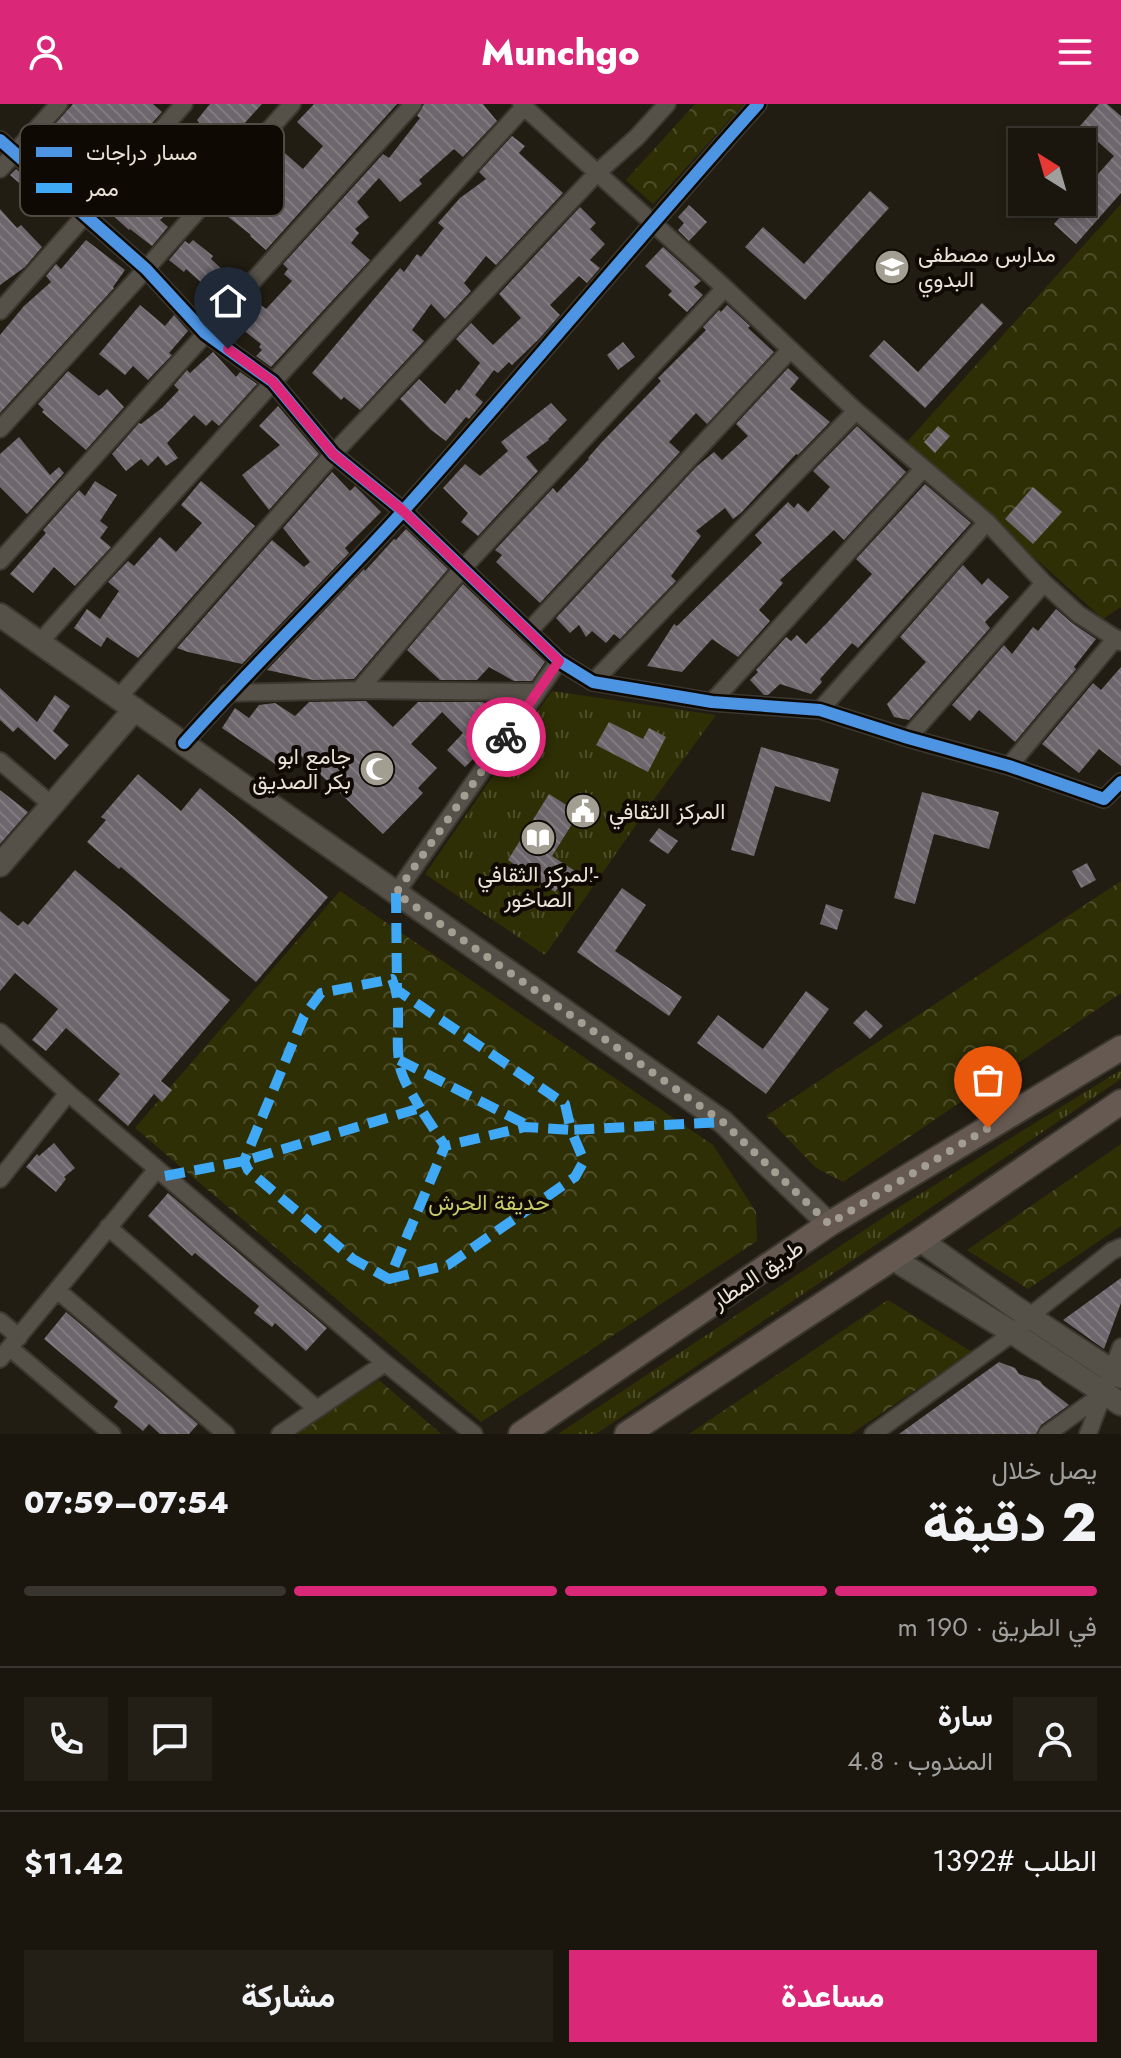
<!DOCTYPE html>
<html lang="ar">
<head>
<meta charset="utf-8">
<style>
  body { margin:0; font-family:Jost,Vazirmatn,sans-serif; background:#231f17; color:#f1f3f6; direction:rtl; height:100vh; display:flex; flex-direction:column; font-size:30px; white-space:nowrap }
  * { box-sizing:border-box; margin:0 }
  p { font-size:26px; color:#9f9f9e }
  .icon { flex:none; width:44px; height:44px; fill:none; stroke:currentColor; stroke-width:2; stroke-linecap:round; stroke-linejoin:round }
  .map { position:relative; height:1330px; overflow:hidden; direction:ltr }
  .details { display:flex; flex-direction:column; background:#1a160e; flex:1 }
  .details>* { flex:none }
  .needle { width:52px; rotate:323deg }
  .buttons { position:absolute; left:1008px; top:24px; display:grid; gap:16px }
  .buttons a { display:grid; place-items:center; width:88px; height:88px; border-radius:0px; background:#1a160e; box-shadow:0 4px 12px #0003,0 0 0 2px #38352e; font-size:40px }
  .pin { position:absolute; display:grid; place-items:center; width:68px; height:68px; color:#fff; margin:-82px -34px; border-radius:50% 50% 50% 0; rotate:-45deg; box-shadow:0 0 8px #0007 }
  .pin .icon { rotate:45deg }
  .courier { position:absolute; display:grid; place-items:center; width:80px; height:80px; margin:-40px; border:6px solid #db2777; border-radius:50%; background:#fff; color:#222; box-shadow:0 2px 10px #0007 }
  .summary em { font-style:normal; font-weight:800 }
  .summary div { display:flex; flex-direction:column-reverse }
  .summary { display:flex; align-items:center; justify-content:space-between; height:136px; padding:0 24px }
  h1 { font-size:52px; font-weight:800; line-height:60px }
  .bar { display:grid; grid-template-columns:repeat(4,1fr); gap:12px 8px; align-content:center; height:96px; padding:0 24px }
  .bar i { height:10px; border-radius:6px; background:#38352e }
  .bar .on { background:#db2777 }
  .bar p { grid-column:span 4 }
  .line { display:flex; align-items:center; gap:20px; padding:0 24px; border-top:2px solid #38352e }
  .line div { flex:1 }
  .round { display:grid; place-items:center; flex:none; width:84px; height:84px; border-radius:0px; background:#231f17 }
  .action { display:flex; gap:16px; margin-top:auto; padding:16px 24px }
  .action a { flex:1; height:92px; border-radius:0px; background:#db2777; color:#fff; font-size:32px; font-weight:800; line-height:92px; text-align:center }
  .action a+a { background:#231f17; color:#f1f3f6 }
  header { display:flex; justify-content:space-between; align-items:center; height:104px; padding:0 24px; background:#db2777; color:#fff; font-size:36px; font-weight:800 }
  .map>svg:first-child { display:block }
  .grass { fill:url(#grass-tufts) }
  .park { fill:url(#park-crowns) }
  .building { fill:url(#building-back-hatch) }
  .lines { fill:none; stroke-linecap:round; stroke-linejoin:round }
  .street-casing { stroke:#3b3830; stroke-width:20 }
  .secondary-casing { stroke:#3b3830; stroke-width:26 }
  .primary-casing { stroke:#3b3830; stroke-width:28 }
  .street { stroke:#555149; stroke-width:16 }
  .secondary { stroke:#555149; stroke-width:22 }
  .primary { stroke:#665952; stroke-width:24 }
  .quiet { stroke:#3fa9f5; stroke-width:10; stroke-dasharray:20 10; stroke-linecap:butt }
  .cycleway-casing { stroke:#0e0a03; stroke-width:17 }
  .cycleway { stroke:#4d94e3; stroke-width:12 }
  .done { stroke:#a39e92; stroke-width:8; stroke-dasharray:0 14.4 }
  .route { stroke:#db2777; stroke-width:10 }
  .labels { text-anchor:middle; stroke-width:8; stroke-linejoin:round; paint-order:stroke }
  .poi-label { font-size:22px; fill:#e9e3d7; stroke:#0e0a03; text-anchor:start }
  .park-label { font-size:22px; fill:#c7cb69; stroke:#0e0a03 }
  .street-label { font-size:22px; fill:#e9e3d7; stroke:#0e0a03 }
  .key { fill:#0e0a03; stroke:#504b43; stroke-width:2 }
  .key-label { font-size:22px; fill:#e9e3d7 }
</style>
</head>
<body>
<header><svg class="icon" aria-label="menu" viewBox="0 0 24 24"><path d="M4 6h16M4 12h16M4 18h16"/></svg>Munchgo<svg class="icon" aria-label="person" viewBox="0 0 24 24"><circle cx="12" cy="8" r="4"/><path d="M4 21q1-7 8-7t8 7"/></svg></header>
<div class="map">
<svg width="1121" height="1330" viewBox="0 0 1121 1330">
  <defs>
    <pattern id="grass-tufts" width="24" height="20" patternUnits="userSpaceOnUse" patternTransform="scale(2)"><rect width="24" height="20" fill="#2f2f05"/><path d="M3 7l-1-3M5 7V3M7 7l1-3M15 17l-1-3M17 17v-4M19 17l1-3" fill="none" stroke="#4d4d29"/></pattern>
    <pattern id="park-crowns" width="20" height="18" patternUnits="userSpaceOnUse" patternTransform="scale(2)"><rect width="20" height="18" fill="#2f2f05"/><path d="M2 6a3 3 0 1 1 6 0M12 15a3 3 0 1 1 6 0" fill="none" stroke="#4d4d29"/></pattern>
    <pattern id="building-back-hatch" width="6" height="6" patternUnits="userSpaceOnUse" patternTransform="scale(2)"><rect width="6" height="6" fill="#6d666c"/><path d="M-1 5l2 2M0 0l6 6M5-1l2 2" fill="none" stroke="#827c80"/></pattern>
  </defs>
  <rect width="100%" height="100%" fill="#221d12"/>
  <path class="grass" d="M 552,587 L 716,611 L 652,698 L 545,851 L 425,770 Z
    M 1121,966 L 1121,975 L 596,1330 L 558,1330 L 899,1103 Z"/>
  <path class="park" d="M 695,0 L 744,0 L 653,100 L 626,76 Z
    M 1121,100 L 1121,503 L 1103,515 L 906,339 Z
    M 1121,777 L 1121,889 L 843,1078 L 816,1064 L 766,1012 Z
    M 340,787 L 713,1041 L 756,1108 L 757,1137 L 481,1318 L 135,1024 Z
    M 1121,1040 L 1121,1122 L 1028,1185 L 967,1146 Z
    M 888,1196 L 972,1248 L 851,1330 L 689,1330 Z
    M 379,1276 L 441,1330 L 294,1330 Z"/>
  <path class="building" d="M 73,0 L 153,0 L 162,8 L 95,83 L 81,69 L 74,77 L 66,70 L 61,75 L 30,48 Z
    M 210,0 L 262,0 L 242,22 L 240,19 L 226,37 L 219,31 L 213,36 L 197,16 Z
    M 314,0 L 397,0 L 266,146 L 250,132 L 251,131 L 222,108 L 246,78 L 248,79 L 257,67 L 259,68 L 279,44 L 303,65 L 323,42 L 297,18 Z
    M 424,0 L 483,0 L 497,17 L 463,53 L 454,45 L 419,76 L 422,80 L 400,98 L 379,74 L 357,98 L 369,113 L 355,125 L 359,129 L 351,139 L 370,156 L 271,263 L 256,252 L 262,246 L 259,243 L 261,240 L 237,221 L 242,215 L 237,211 L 252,194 L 266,205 L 292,177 L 284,170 L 288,165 L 283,160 L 383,50 L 389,54 L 420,14 L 417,12 Z
    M 1099,0 L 1107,0 L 1121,12 L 1121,89 L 1076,140 L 1054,120 L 1073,98 L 1082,98 L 1082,88 L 1114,52 L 1080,22 Z
    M 512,32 L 525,42 L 519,49 L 563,89 L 496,161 L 486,152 L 464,179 L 471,187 L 445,215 L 431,200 L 412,226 L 424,237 L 360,306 L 344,293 L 341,296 L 312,269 L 400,164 L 404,168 L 417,150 L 421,153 L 444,124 L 438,119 L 460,94 L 486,75 L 479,68 Z
    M 191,41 L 209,60 L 192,76 L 196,82 L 160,116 L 168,123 L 152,142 L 130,125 L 129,126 L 110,109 L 115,103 L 111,99 L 157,47 L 173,60 Z
    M 16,65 L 46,92 L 41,98 L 10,71 Z
    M 870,87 L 889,104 L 805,196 L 745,143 L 763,123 L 804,160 Z
    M 689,101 L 707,118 L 689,137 L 678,126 L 684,119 L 678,113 Z
    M 580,103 L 596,119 L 590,125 L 605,140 L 590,156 L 600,164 L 587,179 L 579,172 L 550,201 L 560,211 L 539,235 L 512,261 L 509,258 L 498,269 L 494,266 L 475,291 L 483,298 L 469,315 L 466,313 L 446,337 L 431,326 L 400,295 L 419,275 L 445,300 L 457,285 L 459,287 L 480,259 L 456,235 L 471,219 L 493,241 L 521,214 L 499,190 Z
    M 0,105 L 17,124 L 21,121 L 42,143 L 25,163 L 0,181 Z
    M 86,136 L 125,166 L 113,183 L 114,184 L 0,309 L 0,231 L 24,202 L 51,178 L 46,172 L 56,160 L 61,165 Z
    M 193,136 L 213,152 L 211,155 L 237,179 L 221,196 L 186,165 L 184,168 L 169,156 L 185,137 L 189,140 Z
    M 663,143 L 701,177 L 694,183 L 703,191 L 687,208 L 668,191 L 672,187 L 645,162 Z
    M 982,199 L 1003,219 L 925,304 L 869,252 L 884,236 L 918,268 Z
    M 140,201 L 165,222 L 174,211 L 188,227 L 169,249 L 172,251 L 148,276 L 133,262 L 125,271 L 99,250 Z
    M 727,201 L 750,222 L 748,224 L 774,248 L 707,320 L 696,309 L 669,338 L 680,348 L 540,499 L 496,458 L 502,451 L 495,446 L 553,384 L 557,389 L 589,355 L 588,354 L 601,339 L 661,277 L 658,274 L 706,226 L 703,223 L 719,206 L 721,208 Z
    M 623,238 L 635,253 L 618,266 L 607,251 Z
    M 213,248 L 236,273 L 240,268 L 257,280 L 219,322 L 212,316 L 206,322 L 194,311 L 167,339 L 178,354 L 166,362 L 158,352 L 148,362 L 141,355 L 126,367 L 112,350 L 139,319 L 141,320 L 162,304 L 179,286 L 174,281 L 187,266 L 190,269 Z
    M 788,264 L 799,274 L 790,285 L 830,318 L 798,351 L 796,350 L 741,409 L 733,415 L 725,404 L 696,427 L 701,432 L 671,472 L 676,477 L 620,535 L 614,530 L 606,539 L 592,527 L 586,533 L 579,521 L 570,529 L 556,514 L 696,363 L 714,348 L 722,356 L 748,332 L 736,320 Z
    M 68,267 L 99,292 L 107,285 L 124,303 L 86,346 L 42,308 L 44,306 L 38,300 Z
    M 551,299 L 567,316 L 548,335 L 549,336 L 526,353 L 538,367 L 478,432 L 461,418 L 468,409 L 443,384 L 465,360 L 480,372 L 508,347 L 501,338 Z
    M 278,302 L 319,350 L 269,406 L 242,371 L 280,341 L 259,322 Z
    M 857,322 L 906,368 L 844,436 L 834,426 L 780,476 L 783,479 L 759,506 L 770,517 L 738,553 L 712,535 L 682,568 L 647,562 L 674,520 L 677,522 L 762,439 L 755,431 L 788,398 L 794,404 L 798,399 L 808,408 L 830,383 L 813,367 Z
    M 938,322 L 950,332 L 935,349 L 924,338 Z
    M 19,333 L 50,371 L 59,363 L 64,369 L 27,410 L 0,383 L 0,350 Z
    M 332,368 L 350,387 L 355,382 L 381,408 L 345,444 L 349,449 L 242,560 L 188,548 L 177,544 L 272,436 L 304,463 L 310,458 L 283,424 Z
    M 95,377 L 117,391 L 100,417 L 108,423 L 100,434 L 111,443 L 75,482 L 54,463 L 33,489 L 10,470 L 46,429 L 43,426 L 79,386 L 85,392 Z
    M 201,377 L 255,422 L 138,554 L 107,533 L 101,543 L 74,524 L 87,505 L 100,515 L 119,487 L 108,478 L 128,457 L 134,462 L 160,433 L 176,448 L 202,419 L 181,401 Z
    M 925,380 L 971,419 L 858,544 L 852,539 L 820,575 L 822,578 L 811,590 L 780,580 L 768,591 L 764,591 L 750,576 L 758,568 L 756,566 L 786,533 L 791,537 L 797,531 L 806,540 L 827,519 L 872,470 L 856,455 Z
    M 1033,383 L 1062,408 L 1033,440 L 1005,415 Z
    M 406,425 L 448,465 L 354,575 L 313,576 L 267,566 L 364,465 L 365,467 L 394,435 L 396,436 Z
    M 963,461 L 982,481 L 988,474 L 1009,493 L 985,518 L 990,524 L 909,616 L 894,613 L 887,600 L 926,558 L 900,533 Z
    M 463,480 L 545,558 L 532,577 L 514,577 L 489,563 L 477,576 L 440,576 L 407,546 Z
    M 1056,505 L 1072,519 L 1096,535 L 1074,563 L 1076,565 L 1015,638 L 979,606 L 970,617 L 952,601 L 1004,541 L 1012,550 L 1033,523 L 1038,527 Z
    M 1121,563 L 1121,662 L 1099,645 L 1079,669 L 1042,640 L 1093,579 L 1101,586 Z
    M 0,584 L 37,618 L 55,591 L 70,602 L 53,627 L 69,641 L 55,656 L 18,623 L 13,628 L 0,616 Z
    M 366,597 L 393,623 L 418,598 L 483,598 L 503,618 L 480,642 L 483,645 L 465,663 L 447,646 L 463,629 L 442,608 L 411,640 L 437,664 L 418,684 L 423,689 L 383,730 L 301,652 L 285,667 L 222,624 L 235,604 L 249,614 L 259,601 L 275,599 L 295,612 L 309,598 Z
    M 609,618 L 643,635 L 649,624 L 666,633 L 648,668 L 596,641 Z
    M 761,643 L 839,665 L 830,698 L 775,682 L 754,752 L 731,746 Z
    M 138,670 L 181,707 L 200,684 L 328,793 L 256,878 L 121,763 L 119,765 L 87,738 L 106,716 L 101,713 Z
    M 0,686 L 28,708 L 0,740 Z
    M 922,688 L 999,708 L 989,745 L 934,730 L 915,800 L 894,794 Z
    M 549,690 L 579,709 L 552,752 L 575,767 L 567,781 L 562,778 L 555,788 L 508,756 Z
    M 659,724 L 678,737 L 668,750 L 649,737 Z
    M 1087,759 L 1096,776 L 1081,784 L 1072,767 Z
    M 75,766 L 230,896 L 161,977 L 172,986 L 162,998 L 154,990 L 128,1022 L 98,996 L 120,970 L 66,924 L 46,947 L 32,936 L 58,905 L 15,869 L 0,887 L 0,807 L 18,822 L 23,817 L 28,821 Z
    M 622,784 L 646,801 L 615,847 L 682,893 L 669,912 L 577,848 Z
    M 826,800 L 843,806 L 837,826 L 820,820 Z
    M 806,887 L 829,905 L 766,990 L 697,939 L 718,911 L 763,945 Z
    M 866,906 L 883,922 L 870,935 L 853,919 Z
    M 54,1039 L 75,1064 L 64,1073 L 66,1075 L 56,1088 L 26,1063 L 37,1050 L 39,1052 Z
    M 168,1089 L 327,1224 L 306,1247 L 275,1219 L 272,1223 L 254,1209 L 259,1202 L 195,1149 L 192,1152 L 148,1112 Z
    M 1121,1174 L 1121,1199 L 1104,1245 L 1063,1216 Z
    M 66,1208 L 198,1320 L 189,1330 L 160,1330 L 149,1320 L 143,1327 L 114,1303 L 118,1297 L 44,1235 Z
    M 999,1258 L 1015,1264 L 1019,1270 L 1040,1277 L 1043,1281 L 1069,1301 L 1041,1321 L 1036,1330 L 899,1330 Z"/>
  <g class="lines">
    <defs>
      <path id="street" d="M 521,0 L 725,184 L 856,307 L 987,418 L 1044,479 L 1078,510 L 1121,538
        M 0,36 L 146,165 L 205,229 L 273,278 L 333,350 L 403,407 L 559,557 L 593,578 L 712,598 L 820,606 L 908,634 L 1009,662 L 1104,695 L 1121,678
        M 0,65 L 59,0
        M 0,207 L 184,0
        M 0,325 L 146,165 L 292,0
        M 0,457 L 413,0
        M 529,527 L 790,246
        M 40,538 L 273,278 L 524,3
        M 593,578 L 856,307
        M 359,586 L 537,588
        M 228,589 L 359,586 L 462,465 L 725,184
        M 119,593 L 333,350 L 597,69 L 637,33 L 667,0
        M 712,598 L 923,365
        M 820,606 L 987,418
        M 908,634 L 1044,479
        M 184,639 C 255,559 333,485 404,406 C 524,272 638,134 758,0
        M 0,657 L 52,701
        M 1009,662 L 1116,534
        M 396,789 L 559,557
        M 0,928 L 68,989 L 385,1259 L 474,1330
        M 0,1075 L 68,989
        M 108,1123 L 317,1305
        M 57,1186 L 226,1330
        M 0,1217 L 19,1233
        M 10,1244 L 112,1330
        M 0,1255 L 157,1065
        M 280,1330 L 385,1259
        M 873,1330 L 1013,1229 L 1030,1212 L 1112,1147 L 1121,1143
        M 1047,1330 L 1104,1289
        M 1088,1330 L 1121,1243"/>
      <path id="secondary" d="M 0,511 L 723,1018 L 829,1120
        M 0,761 L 135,605
        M 920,1136 L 1013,1202 L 1121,1273
        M 892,1154 L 1013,1229 L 1121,1300"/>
      <path id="primary" d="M 521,1330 L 829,1120 L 1121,944
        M 627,1330 L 920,1136 L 1121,998"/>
    </defs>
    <use href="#street" class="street-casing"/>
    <use href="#secondary" class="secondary-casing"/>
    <use href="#primary" class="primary-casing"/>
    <use href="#street" class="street"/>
    <use href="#secondary" class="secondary"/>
    <use href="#primary" class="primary"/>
    <path class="quiet" d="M 396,789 L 397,886 L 565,1000 L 571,1026 L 723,1018
      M 399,956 L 531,1023
      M 165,1072 L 244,1057 L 420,1004 L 445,1042 L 389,1175 L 353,1155 L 248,1066 L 244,1057 L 304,912 L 321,889 L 392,875 C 403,900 395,930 399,957 C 401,975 412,989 420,1004
      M 389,1175 L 448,1161 L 575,1073 L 584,1057 L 571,1026 L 525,1023 L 445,1042"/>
    <defs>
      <path id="cycleway" d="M 0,36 L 146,165 L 205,229 L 273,278 L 333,350 L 403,407 L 559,557 L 593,578 L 712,598 L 820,606 L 908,634 L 1009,662 L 1104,695 L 1121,678
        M 184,639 C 255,559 333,485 404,406 C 524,272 638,134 758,0"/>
    </defs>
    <use href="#cycleway" class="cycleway-casing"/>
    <use href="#cycleway" class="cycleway"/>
  </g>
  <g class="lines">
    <path class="done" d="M 506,633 L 396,789 L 723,1018 L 829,1120 L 988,1024"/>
    <path class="route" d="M 228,245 L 273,278 L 333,350 L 403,407 L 559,557 L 506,633"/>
  </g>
  <defs>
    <symbol id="school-disc" viewBox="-11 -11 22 22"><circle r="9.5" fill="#a39e92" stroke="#0e0a03"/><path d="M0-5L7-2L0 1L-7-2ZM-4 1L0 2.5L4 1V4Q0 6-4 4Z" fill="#fff"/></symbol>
    <symbol id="mosque-disc" viewBox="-11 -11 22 22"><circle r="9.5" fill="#a39e92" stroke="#0e0a03"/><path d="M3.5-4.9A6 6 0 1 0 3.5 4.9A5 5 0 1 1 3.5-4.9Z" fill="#fff"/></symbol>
    <symbol id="civic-disc" viewBox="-11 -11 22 22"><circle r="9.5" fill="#a39e92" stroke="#0e0a03"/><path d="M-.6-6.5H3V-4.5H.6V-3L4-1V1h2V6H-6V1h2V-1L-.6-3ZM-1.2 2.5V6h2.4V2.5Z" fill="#fff"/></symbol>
    <symbol id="library-disc" viewBox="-11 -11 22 22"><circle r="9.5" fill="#a39e92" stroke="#0e0a03"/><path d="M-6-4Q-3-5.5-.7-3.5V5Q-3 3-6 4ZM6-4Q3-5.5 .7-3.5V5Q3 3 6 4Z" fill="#fff"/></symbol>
  </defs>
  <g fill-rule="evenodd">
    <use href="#school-disc" x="872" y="143" width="40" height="40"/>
    <use href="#mosque-disc" x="357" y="645" width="40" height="40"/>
    <use href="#civic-disc" x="563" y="687" width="40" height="40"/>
    <use href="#library-disc" x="518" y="714" width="40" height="40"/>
  </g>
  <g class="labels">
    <g class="poi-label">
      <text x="918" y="158">مدارس مصطفى<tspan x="918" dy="25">البدوي</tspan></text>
      <text x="351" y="660" text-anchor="end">جامع ابو<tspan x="351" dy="25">بكر الصديق</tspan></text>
      <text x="609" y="715">المركز الثقافي</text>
      <text x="538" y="778" text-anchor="middle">المركز الثقافي-<tspan x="538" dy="25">الصاخور</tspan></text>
    </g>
    <g class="park-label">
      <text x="489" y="1106">حديقة الحرش</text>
    </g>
    <g class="street-label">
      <text transform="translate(757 1170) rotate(-34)" y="8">طريق المطار</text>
    </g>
  </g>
  <rect x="20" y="20" width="264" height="92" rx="12" class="key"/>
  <rect x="36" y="43" width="36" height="10" fill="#4d94e3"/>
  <rect x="36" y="79" width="36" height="10" fill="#3fa9f5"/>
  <g class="key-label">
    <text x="86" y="56">مسار دراجات</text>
    <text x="86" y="92">ممر</text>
  </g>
</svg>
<div class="buttons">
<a><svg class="needle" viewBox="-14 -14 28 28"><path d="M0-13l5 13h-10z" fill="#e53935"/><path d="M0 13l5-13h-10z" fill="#9f9f9e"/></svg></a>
</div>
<div class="pin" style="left:988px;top:1024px;background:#ea580c"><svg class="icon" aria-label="bag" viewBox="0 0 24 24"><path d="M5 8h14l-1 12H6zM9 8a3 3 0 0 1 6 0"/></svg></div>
<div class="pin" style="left:228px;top:245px;background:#1f2937"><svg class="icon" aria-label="home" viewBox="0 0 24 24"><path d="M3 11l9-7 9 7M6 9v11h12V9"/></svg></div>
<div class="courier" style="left:506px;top:633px"><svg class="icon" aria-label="bike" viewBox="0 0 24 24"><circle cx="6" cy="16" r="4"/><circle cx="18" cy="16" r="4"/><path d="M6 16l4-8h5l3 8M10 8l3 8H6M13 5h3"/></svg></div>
</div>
<section class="details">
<div class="summary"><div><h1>2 دقيقة</h1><p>يصل خلال</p></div><em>07:54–07:59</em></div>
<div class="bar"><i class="on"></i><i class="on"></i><i class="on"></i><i></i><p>في الطريق · 190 m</p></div>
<div class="line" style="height:144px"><a class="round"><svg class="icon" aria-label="person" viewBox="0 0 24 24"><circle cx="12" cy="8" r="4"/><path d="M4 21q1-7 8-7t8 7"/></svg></a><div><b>سارة</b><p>المندوب · 4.8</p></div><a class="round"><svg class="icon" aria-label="chat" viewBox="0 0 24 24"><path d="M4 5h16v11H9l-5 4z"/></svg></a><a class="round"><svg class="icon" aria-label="phone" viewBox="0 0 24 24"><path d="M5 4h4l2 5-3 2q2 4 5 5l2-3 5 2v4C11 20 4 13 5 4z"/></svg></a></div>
<div class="line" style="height:104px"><div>الطلب #1392</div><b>$11.42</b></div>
<div class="action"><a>مساعدة</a><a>مشاركة</a></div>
</section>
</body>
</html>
